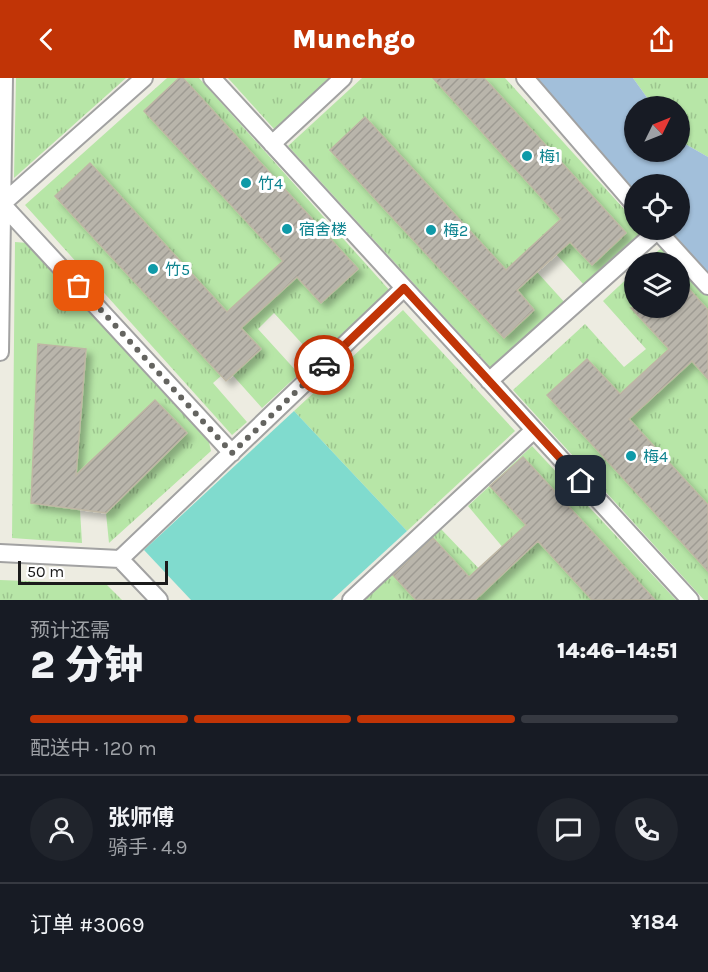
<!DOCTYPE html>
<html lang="zh">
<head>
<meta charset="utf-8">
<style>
  body { margin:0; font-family:Karla,"Noto Sans SC",sans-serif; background:#20242c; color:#f1f3f6; height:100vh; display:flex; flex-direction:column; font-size:22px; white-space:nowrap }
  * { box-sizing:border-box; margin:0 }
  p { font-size:20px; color:#9ea1a6 }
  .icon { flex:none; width:33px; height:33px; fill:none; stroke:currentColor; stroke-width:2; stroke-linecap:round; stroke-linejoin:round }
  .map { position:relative; height:522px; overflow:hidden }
  .details { display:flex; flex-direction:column; background:#171b24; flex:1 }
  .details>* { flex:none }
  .needle { width:39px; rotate:47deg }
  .buttons { position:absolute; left:624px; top:18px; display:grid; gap:12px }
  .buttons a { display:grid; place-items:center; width:66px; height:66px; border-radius:50%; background:#171b24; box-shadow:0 2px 4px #0004; font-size:30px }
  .scale { position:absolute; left:18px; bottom:15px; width:150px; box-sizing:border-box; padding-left:6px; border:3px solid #1b1b1b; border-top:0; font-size:16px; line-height:21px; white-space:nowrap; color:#1b1b1b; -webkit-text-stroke:4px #fff; paint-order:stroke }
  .pin { position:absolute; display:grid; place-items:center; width:51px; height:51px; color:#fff; margin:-26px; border-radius:12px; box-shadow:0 3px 9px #0006 }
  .courier { position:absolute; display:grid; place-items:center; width:60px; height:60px; margin:-30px; border:4px solid #c13406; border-radius:50%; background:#fff; color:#222; box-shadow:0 2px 8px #0007 }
  .overview em { font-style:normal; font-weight:800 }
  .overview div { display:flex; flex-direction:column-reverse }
  .overview { display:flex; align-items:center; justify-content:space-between; height:102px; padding:0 30px }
  h1 { font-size:39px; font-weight:800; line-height:45px }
  .bar { display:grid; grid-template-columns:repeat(4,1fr); gap:9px 6px; align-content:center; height:72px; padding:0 30px }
  .bar i { height:8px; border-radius:4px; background:#363941 }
  .bar .selected { background:#c13406 }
  .bar p { grid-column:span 4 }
  .line { display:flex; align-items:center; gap:15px; padding:0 30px; border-top:2px solid #363941 }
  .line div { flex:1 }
  .round { display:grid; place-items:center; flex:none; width:63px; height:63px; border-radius:32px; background:#20242c }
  header { display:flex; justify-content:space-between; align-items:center; height:78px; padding:0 30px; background:#c13406; color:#fff; font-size:27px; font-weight:800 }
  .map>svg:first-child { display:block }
  .grass { fill:url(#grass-tufts) }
  .pitch { fill:#80dbce }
  .water { fill:#a2bfda }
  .building { fill:url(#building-hatch); stroke:#beb6a4; stroke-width:1.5; filter:url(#shadow) }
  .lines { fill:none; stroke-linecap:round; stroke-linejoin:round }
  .street-casing { stroke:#a2a2a2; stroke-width:20 }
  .street { stroke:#fff; stroke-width:16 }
  .done { stroke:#646460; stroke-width:6; stroke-dasharray:0 10.8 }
  .route { stroke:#c13406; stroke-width:8 }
  .culture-dot { fill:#0f9aa8; stroke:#fff; stroke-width:2 }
  .labels { text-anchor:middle; stroke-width:6; stroke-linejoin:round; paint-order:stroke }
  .culture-label { font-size:16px; fill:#0d838f; stroke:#fff; text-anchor:start }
</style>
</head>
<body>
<header><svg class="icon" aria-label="back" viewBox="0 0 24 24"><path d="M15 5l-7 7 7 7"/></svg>Munchgo<svg class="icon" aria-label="share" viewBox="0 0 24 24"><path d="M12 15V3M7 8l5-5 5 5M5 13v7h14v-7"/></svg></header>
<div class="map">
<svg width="708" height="522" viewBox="0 0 708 522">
  <defs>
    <pattern id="grass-tufts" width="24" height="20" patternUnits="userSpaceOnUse" patternTransform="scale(1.5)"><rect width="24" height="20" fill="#b7e6a7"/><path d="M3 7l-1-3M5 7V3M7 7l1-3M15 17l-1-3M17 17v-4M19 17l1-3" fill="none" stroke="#9dc58f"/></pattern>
    <pattern id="building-hatch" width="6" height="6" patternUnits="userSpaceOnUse" patternTransform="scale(1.5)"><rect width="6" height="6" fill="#b9b5ab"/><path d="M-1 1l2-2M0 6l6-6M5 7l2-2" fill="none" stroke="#9e9b93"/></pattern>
    <filter id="shadow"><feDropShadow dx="5.5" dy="5.5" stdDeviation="3" flood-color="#0004"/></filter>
  </defs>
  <rect width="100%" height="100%" fill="#edece1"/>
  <path class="grass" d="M 16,0 L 126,0 L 14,100 Z
    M 167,0 L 199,0 L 391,214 L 316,281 L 274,235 L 258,251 L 299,296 L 262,330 L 228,292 L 213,305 L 247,344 L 232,357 L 25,127 Z
    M 228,0 L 332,0 L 275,52 Z
    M 362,0 L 505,0 L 634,142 L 634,152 L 644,152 L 584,207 L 556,176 L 537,194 L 566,226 L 493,292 L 288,68 Z
    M 633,0 L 708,0 L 708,79 L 680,63 L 680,28 L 653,28 Z
    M 15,164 L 28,165 L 208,360 L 211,373 L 109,465 L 106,435 L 80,432 L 82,465 L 12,460 Z
    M 666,166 L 708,212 L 708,522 L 704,522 L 513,312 L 585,246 L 624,289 L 646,271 L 603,223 L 634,194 L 634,230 L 680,230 L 680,184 L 645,184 Z
    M 403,232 L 515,353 L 407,453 L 294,333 Z
    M 532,368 L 676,522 L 365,522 L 441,451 L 487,499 L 510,478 L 468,428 Z
    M 0,502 L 106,506 L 122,522 L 0,522 Z"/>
  <path class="pitch" d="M 294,333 L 407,453 L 332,522 L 191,522 L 144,472 Z"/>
  <path class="water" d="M 534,0 L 633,0 L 653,28 L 634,28 L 634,74 L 680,74 L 680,63 L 708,79 L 708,196 L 669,152 L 680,152 L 680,106 L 634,106 L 634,113 Z"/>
  <path class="building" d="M 179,0 L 183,0 L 358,191 L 321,225 L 297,199 L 241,250 L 261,271 L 226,303 L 55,118 L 90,85 L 227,234 L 283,183 L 144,33 Z
    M 433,0 L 484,0 L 626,155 L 592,187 L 570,164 L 517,212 L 534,232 L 504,260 L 330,72 L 365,39 L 506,192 L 561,141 Z
    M 680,201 L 708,232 L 708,301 L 692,283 L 629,341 L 708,427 L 708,493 L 547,317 L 587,281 L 620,316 L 669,271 L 631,230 L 680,230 Z
    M 38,266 L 86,271 L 76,397 L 155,322 L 187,355 L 106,435 L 31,425 Z
    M 523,379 L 655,522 L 592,522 L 538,463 L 475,522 L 416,522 L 393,497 L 433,460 L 469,499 L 526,447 L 490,408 Z"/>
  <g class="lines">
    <defs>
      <path id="street" d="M 144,0 L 2,126 L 232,375
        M 212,0 L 690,522
        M 525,0 L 634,126
        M 272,66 L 343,0
        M 657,152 L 708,208
        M 0,274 L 4,0
        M 489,303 L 658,152
        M 0,475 L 120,481 L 159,522
        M 120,481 L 404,210
        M 351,522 L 534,352"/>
    </defs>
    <use href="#street" class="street-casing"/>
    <use href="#street" class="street"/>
  </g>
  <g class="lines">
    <path class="done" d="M 79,208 L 232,375 L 324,287"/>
    <path class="route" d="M 324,287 L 404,210 L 581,403"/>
  </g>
  <g class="culture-dot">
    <circle cx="527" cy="78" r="6"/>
    <circle cx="246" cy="105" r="6"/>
    <circle cx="287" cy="151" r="6"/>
    <circle cx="431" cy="152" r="6"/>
    <circle cx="153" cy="191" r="6"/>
    <circle cx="631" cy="378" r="6"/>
  </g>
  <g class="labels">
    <g class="culture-label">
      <text x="539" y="84">梅1</text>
      <text x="258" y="111">竹4</text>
      <text x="299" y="157">宿舍楼</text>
      <text x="443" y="158">梅2</text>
      <text x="165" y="197">竹5</text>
      <text x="643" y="384">梅4</text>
    </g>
  </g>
</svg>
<div class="buttons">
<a><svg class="needle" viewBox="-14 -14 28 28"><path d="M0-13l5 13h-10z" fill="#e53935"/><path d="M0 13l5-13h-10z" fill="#9ea1a6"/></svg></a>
<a><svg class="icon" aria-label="locate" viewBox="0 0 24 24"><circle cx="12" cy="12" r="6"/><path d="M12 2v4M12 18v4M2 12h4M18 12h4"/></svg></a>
<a><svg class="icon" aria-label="layers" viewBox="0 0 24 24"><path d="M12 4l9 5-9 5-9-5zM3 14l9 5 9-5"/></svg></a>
</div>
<div class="scale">50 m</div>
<div class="pin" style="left:79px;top:208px;background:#ea580c"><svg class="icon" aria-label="bag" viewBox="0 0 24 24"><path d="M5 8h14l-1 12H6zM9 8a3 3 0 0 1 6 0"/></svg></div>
<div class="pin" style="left:581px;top:403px;background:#1f2937"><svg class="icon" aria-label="home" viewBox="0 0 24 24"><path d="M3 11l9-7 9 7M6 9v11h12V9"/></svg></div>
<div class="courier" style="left:324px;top:287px"><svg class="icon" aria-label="car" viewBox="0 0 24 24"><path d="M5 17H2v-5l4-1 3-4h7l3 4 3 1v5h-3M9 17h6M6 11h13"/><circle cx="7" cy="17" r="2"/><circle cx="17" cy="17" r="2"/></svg></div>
</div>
<section class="details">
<div class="overview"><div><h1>2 分钟</h1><p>预计还需</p></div><em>14:46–14:51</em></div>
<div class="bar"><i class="selected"></i><i class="selected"></i><i class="selected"></i><i></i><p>配送中 · 120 m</p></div>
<div class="line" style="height:108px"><a class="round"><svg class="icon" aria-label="person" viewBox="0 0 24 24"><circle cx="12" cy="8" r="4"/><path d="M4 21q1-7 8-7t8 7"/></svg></a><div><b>张师傅</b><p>骑手 · 4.9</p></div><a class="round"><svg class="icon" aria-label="chat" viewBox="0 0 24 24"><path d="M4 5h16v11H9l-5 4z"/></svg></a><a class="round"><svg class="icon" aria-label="phone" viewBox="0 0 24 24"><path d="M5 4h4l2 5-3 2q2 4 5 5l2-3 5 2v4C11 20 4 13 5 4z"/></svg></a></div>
<div class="line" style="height:78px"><div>订单 #3069</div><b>¥184</b></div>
</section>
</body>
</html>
